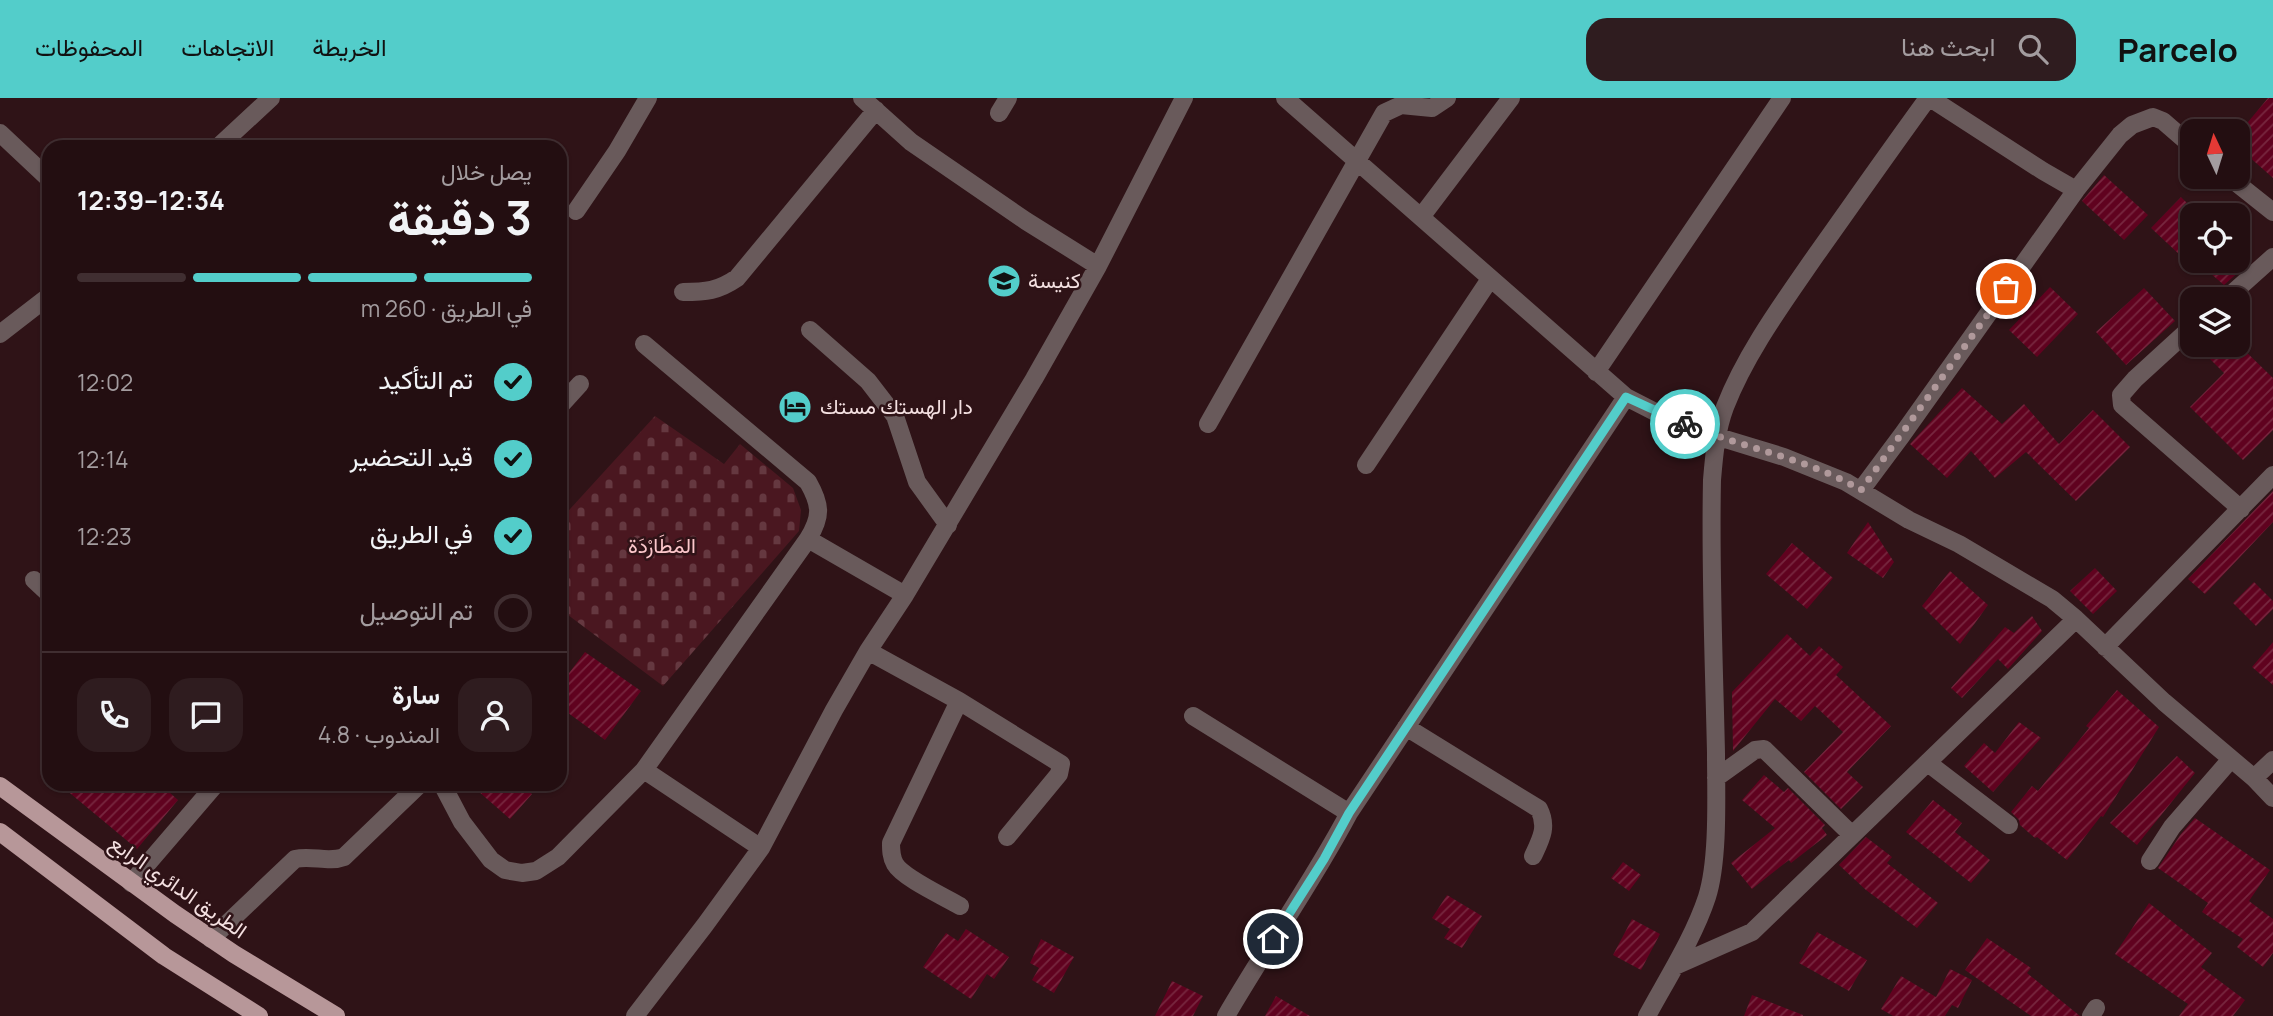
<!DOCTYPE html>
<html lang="ar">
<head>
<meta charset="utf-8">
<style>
  body { margin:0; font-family:Manrope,Vazirmatn,sans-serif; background:#2f1c1f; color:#f1f3f6; direction:rtl; height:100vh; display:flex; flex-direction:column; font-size:26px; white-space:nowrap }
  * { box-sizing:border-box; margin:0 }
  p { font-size:23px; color:#a39c9f }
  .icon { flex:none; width:38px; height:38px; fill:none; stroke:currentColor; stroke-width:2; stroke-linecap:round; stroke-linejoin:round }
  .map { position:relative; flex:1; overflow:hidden; direction:ltr }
  .details { position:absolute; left:42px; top:42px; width:525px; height:651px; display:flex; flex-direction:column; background:#230e11; border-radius:21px; box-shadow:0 2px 5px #0004,0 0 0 2px #402e31; direction:rtl }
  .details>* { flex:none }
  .needle { width:46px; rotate:356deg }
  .controls { position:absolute; left:2180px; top:21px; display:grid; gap:14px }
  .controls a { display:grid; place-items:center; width:70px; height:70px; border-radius:14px; background:#230e11; box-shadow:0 2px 5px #0004,0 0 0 2px #402e31; font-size:35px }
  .pin { position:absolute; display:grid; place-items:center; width:60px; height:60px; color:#fff; margin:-30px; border:4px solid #fff; border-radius:50%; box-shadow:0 2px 7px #0007 }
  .courier { position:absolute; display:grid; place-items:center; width:70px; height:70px; margin:-35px; border:5px solid #53cdca; border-radius:50%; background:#fff; color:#222; box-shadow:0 2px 9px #0007 }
  .head em { font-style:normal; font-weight:700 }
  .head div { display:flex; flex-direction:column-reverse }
  .head { display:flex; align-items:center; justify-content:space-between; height:119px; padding:0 35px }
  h1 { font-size:46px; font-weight:700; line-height:52px }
  .bar { display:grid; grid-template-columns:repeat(4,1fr); gap:10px 7px; align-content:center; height:84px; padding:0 35px }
  .bar i { height:9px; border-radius:5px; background:#402e31 }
  .bar .on { background:#53cdca }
  .bar p { grid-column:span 4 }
  .line { display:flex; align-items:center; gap:18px; padding:0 35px; border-top:2px solid #402e31 }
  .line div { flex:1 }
  .round { display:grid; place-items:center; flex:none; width:74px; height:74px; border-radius:21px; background:#2f1c1f }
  ol { padding:0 35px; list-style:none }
  li { display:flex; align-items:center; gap:21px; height:77px }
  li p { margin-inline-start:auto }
  li .icon { padding:7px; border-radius:50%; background:#53cdca; color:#111; stroke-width:4 }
  li:last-child { color:#a39c9f }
  li i { width:38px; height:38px; border:4px solid #402e31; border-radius:50% }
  header { display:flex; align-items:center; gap:42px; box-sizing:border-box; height:98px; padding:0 35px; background:#53cdca; color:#111 }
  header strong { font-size:33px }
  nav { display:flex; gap:38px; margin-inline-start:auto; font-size:24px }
  .search { width:490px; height:63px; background:#2f1c1f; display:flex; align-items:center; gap:18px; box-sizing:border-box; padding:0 24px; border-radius:21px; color:#a39c9f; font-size:26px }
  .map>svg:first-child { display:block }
  .cemetery { fill:url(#cemetery-stones) }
  .building { fill:url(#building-hatch) }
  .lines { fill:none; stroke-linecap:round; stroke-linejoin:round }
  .minor { stroke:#695a5b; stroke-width:18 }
  .major { stroke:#b79799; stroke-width:18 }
  .done { stroke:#b0999b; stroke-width:7; stroke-dasharray:0 12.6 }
  .route { stroke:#53cdca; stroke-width:9 }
  .labels { text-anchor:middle; stroke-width:5; stroke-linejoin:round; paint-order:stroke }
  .poi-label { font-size:21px; fill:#f5e1e2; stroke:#2f1317; text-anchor:start }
  .park-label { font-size:21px; fill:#fbc6ca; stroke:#2f1317 }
  .street-label { font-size:21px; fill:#f5e1e2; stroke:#2f1317 }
</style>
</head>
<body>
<header>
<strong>Parcelo</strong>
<div class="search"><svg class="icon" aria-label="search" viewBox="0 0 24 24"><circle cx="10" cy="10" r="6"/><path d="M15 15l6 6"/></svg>ابحث هنا</div>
<nav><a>الخريطة</a><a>الاتجاهات</a><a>المحفوظات</a></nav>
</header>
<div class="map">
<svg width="2273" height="918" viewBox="0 0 2273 918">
  <defs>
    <pattern id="cemetery-stones" width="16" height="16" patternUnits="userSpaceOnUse" patternTransform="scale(1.75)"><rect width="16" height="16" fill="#4a1720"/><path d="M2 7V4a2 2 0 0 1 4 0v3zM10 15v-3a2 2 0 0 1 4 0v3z" fill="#653840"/></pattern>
    <pattern id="building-hatch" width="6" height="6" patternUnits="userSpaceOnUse" patternTransform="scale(1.75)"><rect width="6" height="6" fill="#60021f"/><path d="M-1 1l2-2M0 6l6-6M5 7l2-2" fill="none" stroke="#77273f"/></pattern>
  </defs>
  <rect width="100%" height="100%" fill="#2f1317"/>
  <path class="cemetery" d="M 655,318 L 724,366 L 740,346 L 793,390 L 801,412 L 799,433 L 663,588 L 560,511 L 560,422 Z"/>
  <path class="building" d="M 2268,0 L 2273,0 L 2273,80 L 2238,49 L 2238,36 Z
    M 2104,77 L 2148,117 L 2124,142 L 2082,103 Z
    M 2181,99 L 2193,111 L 2193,160 L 2185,154 L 2181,158 L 2151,130 Z
    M 2196,163 L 2251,163 L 2224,187 Z
    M 2050,189 L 2078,216 L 2037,259 L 2009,232 Z
    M 2144,190 L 2175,223 L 2126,267 L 2096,234 Z
    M 2196,247 L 2239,247 L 2273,280 L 2273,332 L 2243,362 L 2190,309 L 2224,275 Z
    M 1962,290 L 2002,326 L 2024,306 L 2059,346 L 2093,312 L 2130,349 L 2076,403 L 2026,354 L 1995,380 L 1971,353 L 1947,380 L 1910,346 Z
    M 2273,393 L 2273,424 L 2205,496 L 2188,481 Z
    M 1868,424 L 1894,464 L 1883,480 L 1847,455 Z
    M 1792,445 L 1833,480 L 1807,511 L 1766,476 Z
    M 2095,470 L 2117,493 L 2093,516 L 2070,493 Z
    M 1950,473 L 1988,507 L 1960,546 L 1922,508 Z
    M 2254,484 L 2273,503 L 2273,511 L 2256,528 L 2233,505 Z
    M 2032,518 L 2042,533 L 2008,571 L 1998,561 L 1962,600 L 1951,590 L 2005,529 L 2014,535 Z
    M 1787,536 L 1810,558 L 1819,548 L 1843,569 L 1836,577 L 1891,628 L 1847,674 L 1863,689 L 1841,711 L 1804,674 L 1843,634 L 1815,608 L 1801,623 L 1775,601 L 1733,653 L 1732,594 Z
    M 2273,544 L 2273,587 L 2252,569 Z
    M 585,554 L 641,593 L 605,642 L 560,609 L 560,587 Z
    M 2117,592 L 2159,629 L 2103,719 L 2101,718 L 2067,762 L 2037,739 L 2035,740 L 2020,727 L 2019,722 L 2011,714 L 2032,688 L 2038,693 L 2089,630 L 2086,628 Z
    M 2019,624 L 2041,640 L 1993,694 L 1964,668 L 1984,645 L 1995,655 Z
    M 2177,658 L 2195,675 L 2137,747 L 2110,725 Z
    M 1764,677 L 1784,694 L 1788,690 L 1825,727 L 1822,730 L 1827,737 L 1791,765 L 1789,762 L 1752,791 L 1731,765 L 1775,730 L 1742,702 Z
    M 59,686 L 160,686 L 178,702 L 137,751 Z
    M 470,686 L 520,686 L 532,696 L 510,721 Z
    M 1933,702 L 1962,725 L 1955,734 L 1990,762 L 1971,785 L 1906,734 Z
    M 2195,720 L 2270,772 L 2249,803 L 2273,821 L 2273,855 L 2263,869 L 2237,849 L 2243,841 L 2202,814 L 2208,805 L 2158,770 L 2181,736 Z
    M 1866,739 L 1892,759 L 1887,765 L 1938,805 L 1917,830 L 1866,792 L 1839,767 Z
    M 1623,764 L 1641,777 L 1629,793 L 1611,780 Z
    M 1447,797 L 1482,818 L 1462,850 L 1444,840 L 1450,831 L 1432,820 Z
    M 2149,805 L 2212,855 L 2201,869 L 2245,902 L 2233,918 L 2179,918 L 2188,906 L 2115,856 Z
    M 1632,821 L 1660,836 L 1641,872 L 1613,857 Z
    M 966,831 L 1009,859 L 994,881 L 987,876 L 971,901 L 923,869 L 946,835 L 958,843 Z
    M 1817,834 L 1867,862 L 1849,893 L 1799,865 Z
    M 1987,840 L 2031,870 L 2027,875 L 2080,918 L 2031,918 L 1965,872 Z
    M 1041,841 L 1074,859 L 1054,895 L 1032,882 L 1039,870 L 1030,865 Z
    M 1950,871 L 1972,882 L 1958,910 L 1952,907 L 1945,918 L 1893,918 L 1881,911 L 1901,878 L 1936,899 Z
    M 1172,883 L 1203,898 L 1193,918 L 1155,918 Z
    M 1752,897 L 1803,917 L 1803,918 L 1744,918 Z
    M 1276,898 L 1310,918 L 1265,918 Z"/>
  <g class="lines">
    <path class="minor" d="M 862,0 L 911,44 L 1026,123 L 1098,168
      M 1285,0 L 1626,299 L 1663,318 L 1712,337 L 1784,359 L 1846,384 L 1909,422 L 1959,446 L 2052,501 L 2076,521 L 2164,604 L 2254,680 L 2273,700
      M 1930,0 L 2043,73 L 2076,92
      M 999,15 L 1008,0
      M 0,35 L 49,81
      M 218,49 L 271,0
      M 2229,79 L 2273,114
      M 576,113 L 617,53 L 648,0
      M 1421,119 L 1511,0
      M 683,194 C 706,194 718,193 737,180 L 876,12
      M 2226,201 L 2273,159
      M 2193,228 L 2135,281 L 2121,297 L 2122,307 L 2241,411
      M 810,232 L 868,283 L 895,318 L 917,384 L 948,427
      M 0,236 L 49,198
      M 1596,274 L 1782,0
      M 560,308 L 580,286
      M 1208,326 L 1384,15 L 1401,7 L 1432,10 L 1447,0
      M 1366,367 L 1490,181
      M 1861,392 L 1902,337 L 2076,92 L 2120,37 L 2132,27 L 2153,19 L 2163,23 L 2193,49
      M 808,441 L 905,497
      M 34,482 L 49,496
      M 2105,549 L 2273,377
      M 868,553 L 959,603 L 1061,666 L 1059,676 L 1007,739
      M 959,603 L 891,745 C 891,752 891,759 895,766 C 903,780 945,799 960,808
      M 1193,618 L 1349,715
      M 1406,629 L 1539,711 C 1548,729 1541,741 1533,758
      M 1928,665 L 2009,727
      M 644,672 L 761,750
      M 1716,680 L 1755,652 L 1764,651 L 1852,737
      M 2254,680 L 2273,662
      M 442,686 L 462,724 L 491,762 L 505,772 L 522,775 L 536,773 L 558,759 L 644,672 L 808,441 C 822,418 821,407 808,384 L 644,246
      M 2150,763 L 2172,729 L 2231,661
      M 131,785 L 216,686
      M 211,841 L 295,761 C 312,757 328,765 344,759 L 420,686
      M 1675,868 L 1752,834 L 2076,521
      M 635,918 L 705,827 L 761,750 L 834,612 L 868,553 L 905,497 L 1034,281 L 1098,168 L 1184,0
      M 1226,918 C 1266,849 1312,785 1349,715 L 1626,299
      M 1647,918 C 1667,881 1694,839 1707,799 C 1719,761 1716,695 1716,655 C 1714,564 1710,473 1712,382 C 1714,358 1716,333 1725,309 C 1746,255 1783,205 1816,157 C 1853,105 1890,52 1928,0
      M 2091,918 L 2096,910"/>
    <path class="major" d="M 0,688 L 175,816 L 234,856 L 336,918
      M 0,734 L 164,858 L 259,918"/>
  </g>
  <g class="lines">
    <path class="done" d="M 1685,326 C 1743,350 1807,360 1861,392 L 2006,191"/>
    <path class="route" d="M 1273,841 L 1324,761 L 1349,715 L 1626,299 L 1685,326"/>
  </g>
  <defs>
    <symbol id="school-disc" viewBox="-11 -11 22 22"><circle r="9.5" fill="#53cdca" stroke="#2f1317"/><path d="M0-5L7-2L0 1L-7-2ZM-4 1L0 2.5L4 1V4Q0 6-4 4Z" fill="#111"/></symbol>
    <symbol id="hotel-disc" viewBox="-11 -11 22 22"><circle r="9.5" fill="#53cdca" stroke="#2f1317"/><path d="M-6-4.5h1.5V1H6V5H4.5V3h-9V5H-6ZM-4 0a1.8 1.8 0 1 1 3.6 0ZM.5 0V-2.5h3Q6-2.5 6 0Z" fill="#111"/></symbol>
  </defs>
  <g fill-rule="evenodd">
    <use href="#school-disc" x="985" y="164" width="38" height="38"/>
    <use href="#hotel-disc" x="776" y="290" width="38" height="38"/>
  </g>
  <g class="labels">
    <g class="poi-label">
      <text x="1028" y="190">كنيسة</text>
      <text x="820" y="316">دار الهستك مستك</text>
    </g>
    <g class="park-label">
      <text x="662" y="455">المَطَارْدَة</text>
    </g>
    <g class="street-label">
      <text transform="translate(178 789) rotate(35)" y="7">الطريق الدائري الرابع</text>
    </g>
  </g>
</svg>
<div class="controls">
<a><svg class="needle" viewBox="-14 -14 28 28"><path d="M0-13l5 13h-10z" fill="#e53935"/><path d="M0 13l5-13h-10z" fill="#a39c9f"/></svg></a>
<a><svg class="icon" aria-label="locate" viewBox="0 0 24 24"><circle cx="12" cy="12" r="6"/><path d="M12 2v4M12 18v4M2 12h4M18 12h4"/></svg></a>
<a><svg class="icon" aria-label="layers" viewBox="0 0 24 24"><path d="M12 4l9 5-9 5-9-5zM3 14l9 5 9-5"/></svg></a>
</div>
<div class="pin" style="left:2006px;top:191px;background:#ea580c"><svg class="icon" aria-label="bag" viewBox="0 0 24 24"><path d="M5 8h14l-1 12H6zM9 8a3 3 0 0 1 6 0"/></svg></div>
<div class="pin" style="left:1273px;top:841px;background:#1f2937"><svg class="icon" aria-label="home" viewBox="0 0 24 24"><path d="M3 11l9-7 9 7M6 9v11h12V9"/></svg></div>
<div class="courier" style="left:1685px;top:326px"><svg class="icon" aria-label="bike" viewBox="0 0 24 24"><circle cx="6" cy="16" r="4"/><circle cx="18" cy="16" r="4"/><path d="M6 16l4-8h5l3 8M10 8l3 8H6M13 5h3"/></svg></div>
<section class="details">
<div class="head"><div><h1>3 دقيقة</h1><p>يصل خلال</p></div><em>12:34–12:39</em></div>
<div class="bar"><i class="on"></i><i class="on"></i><i class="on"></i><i></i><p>في الطريق · 260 m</p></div>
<ol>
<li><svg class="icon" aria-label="check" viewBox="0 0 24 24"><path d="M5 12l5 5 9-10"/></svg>تم التأكيد<p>12:02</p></li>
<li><svg class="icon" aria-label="check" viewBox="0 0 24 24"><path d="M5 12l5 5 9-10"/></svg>قيد التحضير<p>12:14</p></li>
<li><svg class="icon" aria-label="check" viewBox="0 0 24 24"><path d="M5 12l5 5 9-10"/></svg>في الطريق<p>12:23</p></li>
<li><i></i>تم التوصيل</li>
</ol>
<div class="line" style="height:126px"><a class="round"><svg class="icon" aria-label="person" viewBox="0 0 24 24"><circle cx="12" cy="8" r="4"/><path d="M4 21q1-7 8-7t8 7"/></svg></a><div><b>سارة</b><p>المندوب · 4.8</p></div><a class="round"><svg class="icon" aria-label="chat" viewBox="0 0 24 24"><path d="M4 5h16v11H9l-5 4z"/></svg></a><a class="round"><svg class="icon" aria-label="phone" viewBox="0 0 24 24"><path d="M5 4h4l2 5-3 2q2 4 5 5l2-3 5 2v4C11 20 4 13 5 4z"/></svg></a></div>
</section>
</div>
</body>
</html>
